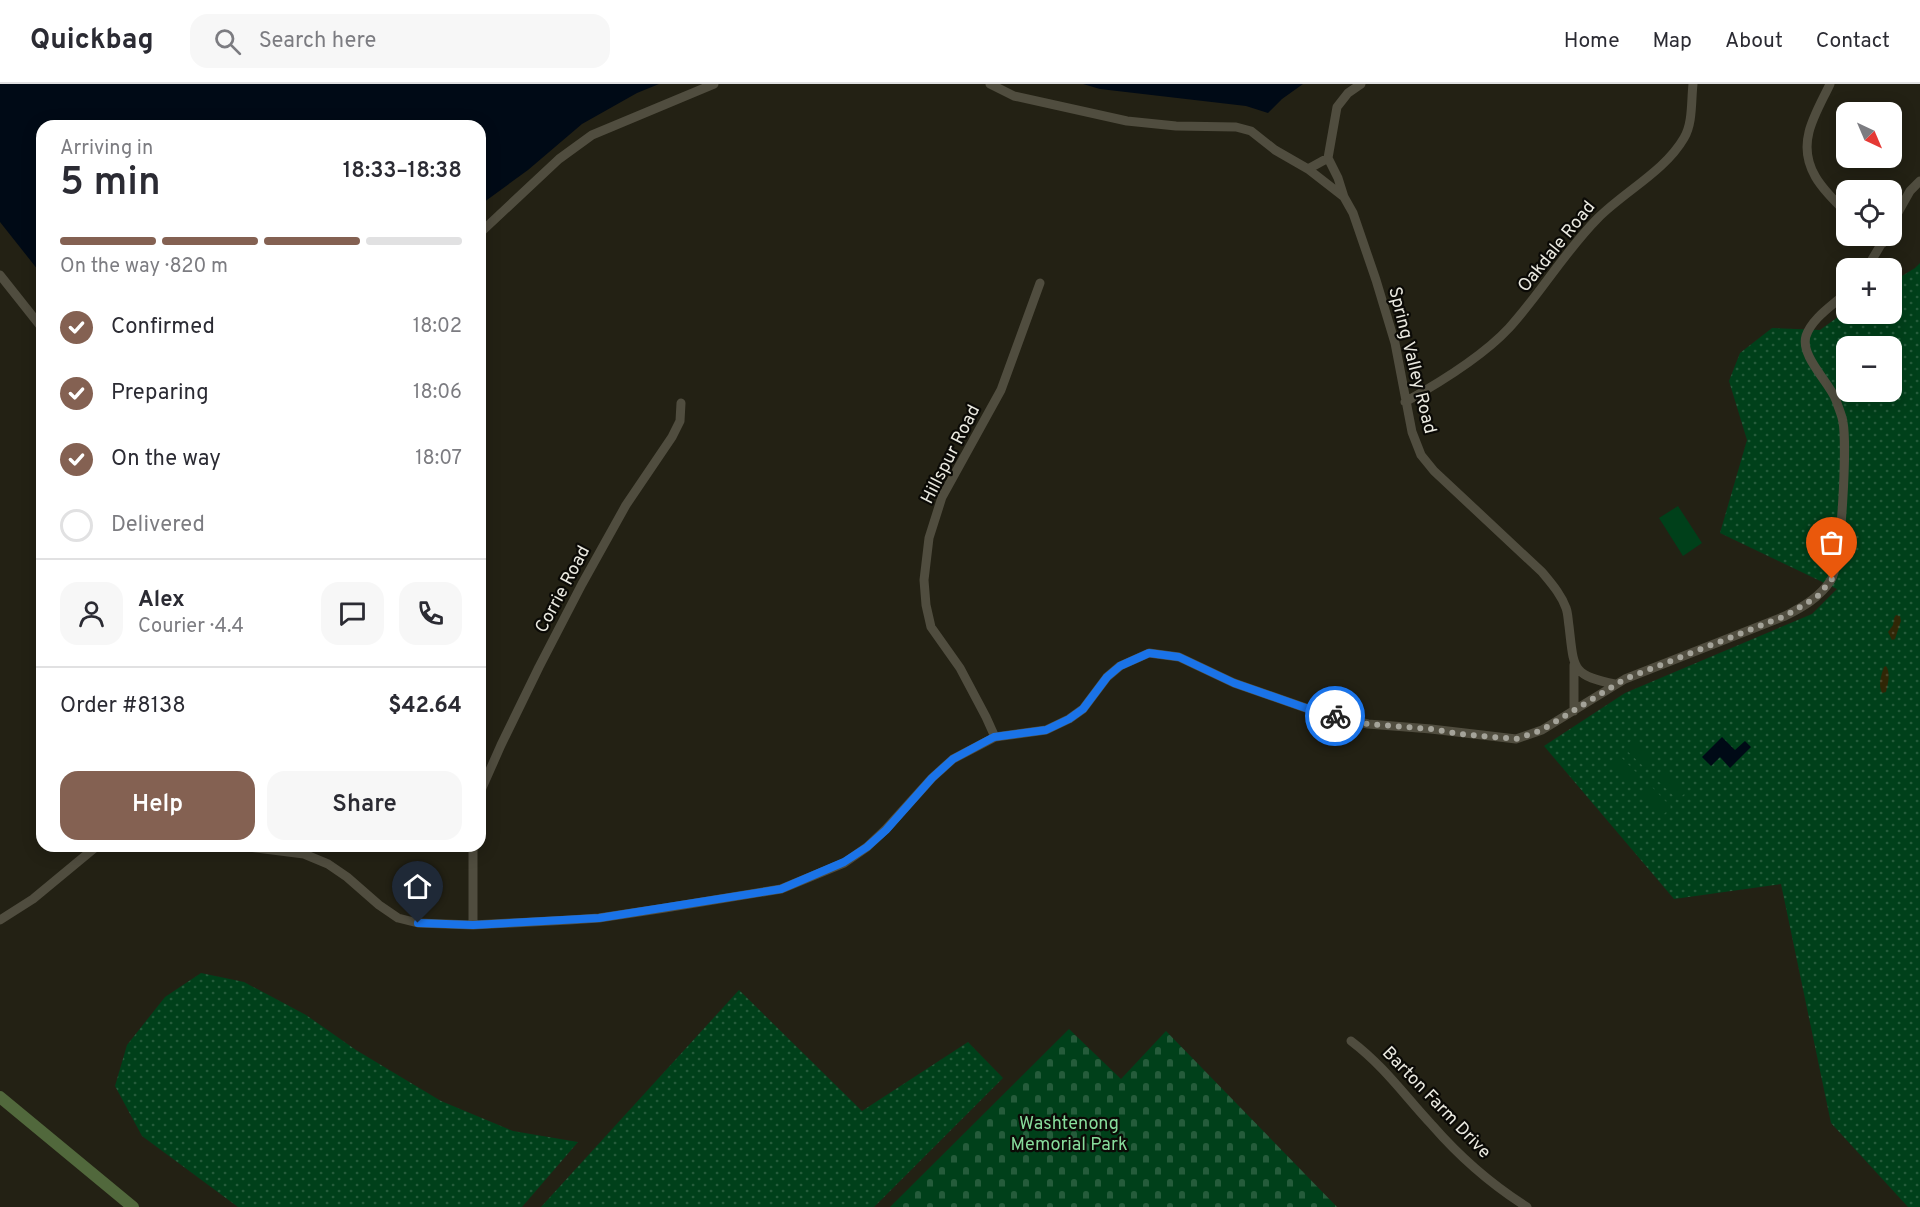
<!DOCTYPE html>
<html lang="en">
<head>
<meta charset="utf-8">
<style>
  body { margin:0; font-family:Overpass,sans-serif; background:#f7f7f7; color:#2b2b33; height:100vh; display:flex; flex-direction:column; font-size:22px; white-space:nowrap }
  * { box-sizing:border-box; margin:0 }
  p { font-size:20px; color:#7c7c81 }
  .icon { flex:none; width:33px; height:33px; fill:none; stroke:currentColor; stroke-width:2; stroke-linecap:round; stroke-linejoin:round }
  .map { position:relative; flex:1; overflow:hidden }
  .details { position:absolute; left:36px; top:36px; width:450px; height:732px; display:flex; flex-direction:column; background:#fff; border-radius:18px; box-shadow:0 3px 15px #0003 }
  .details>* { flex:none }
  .needle { width:39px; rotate:136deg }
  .tools { position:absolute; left:1836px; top:18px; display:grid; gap:12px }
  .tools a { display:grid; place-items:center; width:66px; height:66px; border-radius:12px; background:#fff; box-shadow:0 3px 15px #0003; font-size:30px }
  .pin { position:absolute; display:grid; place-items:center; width:51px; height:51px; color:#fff; margin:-62px -26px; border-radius:50% 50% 50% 0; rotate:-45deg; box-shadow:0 0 6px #0007 }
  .pin .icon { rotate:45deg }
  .courier { position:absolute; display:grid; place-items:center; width:60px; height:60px; margin:-30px; border:4px solid #1a73e8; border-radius:50%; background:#fff; color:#222; box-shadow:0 2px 8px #0007 }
  .summary em { font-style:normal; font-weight:600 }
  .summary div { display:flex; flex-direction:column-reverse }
  .summary { display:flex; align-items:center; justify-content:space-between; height:102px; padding:0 24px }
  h1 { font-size:39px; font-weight:600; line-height:45px }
  .bar { display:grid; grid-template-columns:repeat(4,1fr); gap:9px 6px; align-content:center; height:72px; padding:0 24px }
  .bar i { height:8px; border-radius:4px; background:#e1e1e2 }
  .bar .current { background:#846152 }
  .bar p { grid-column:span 4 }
  .line { display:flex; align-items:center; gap:15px; padding:0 24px; border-top:2px solid #e1e1e2 }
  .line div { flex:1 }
  .round { display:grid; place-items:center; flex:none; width:63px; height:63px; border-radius:18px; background:#f7f7f7 }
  ol { padding:0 24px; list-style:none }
  li { display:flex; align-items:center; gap:18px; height:66px }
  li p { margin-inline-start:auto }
  li .icon { padding:6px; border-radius:50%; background:#846152; color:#fff; stroke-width:4 }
  li:last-child { color:#7c7c81 }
  li i { width:33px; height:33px; border:3px solid #e1e1e2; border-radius:50% }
  .action { display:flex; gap:12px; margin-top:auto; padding:12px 24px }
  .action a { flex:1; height:69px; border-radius:18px; background:#846152; color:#fff; font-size:24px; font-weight:600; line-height:69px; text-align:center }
  .action a+a { background:#f7f7f7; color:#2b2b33 }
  header { display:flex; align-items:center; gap:36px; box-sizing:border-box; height:84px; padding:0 30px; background:#fff; border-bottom:2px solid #e1e1e2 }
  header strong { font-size:28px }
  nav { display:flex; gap:33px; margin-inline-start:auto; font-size:21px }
  .search { width:420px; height:54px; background:#f7f7f7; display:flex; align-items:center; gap:15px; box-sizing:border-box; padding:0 21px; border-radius:18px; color:#7c7c81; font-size:22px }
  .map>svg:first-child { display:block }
  .grass { fill:url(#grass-dots); fill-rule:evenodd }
  .sand { fill:url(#sand-dots) }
  .cemetery { fill:url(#cemetery-stones) }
  .garden { fill:#00401a }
  .water { fill:#000a16 }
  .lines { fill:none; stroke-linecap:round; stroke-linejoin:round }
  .street { stroke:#504d3f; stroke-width:9 }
  .secondary { stroke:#51683c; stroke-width:12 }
  .done { stroke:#a4a399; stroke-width:6; stroke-dasharray:0 10.8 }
  .route { stroke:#1a73e8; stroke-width:8 }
  .labels { text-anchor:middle; stroke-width:4.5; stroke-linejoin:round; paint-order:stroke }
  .street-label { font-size:18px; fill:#eae9e0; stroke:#0b0a06 }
  .park-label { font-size:18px; fill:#87dc9b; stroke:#0b0a06 }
</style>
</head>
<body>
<header>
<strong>Quickbag</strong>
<div class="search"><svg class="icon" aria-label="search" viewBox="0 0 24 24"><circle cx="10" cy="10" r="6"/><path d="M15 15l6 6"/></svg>Search here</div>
<nav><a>Home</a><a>Map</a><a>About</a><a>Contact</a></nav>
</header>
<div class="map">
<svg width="1920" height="1123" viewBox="0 0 1920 1123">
  <defs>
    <pattern id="grass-dots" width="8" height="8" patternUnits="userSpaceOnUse" patternTransform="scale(1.5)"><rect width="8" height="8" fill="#00401a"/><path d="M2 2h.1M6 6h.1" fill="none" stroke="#255c3b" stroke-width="1.8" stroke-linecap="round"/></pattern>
    <pattern id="sand-dots" width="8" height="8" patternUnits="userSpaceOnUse" patternTransform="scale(1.5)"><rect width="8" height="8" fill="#302706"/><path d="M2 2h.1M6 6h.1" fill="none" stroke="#4e462a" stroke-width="1.8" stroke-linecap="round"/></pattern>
    <pattern id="cemetery-stones" width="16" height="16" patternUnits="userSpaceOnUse" patternTransform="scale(1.5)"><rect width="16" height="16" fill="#00401a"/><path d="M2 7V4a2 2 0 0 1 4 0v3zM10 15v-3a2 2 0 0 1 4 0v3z" fill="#255c3b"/></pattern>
  </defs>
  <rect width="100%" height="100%" fill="#232114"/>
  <path class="grass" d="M 1920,179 L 1920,1123 L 1908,1123 L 1831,1039 L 1781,800 L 1674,815 L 1544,662 L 1625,609 L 1812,530 L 1837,505 L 1720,449 L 1747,356 L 1729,297 L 1740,269 L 1772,244 L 1820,246 L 1846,227 L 1846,230 L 1892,230 L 1892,198 L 1915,184 ZM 1846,262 L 1892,262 L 1892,308 L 1846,308 Z
    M 201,889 L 244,898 L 306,931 L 356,966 L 441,1017 L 513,1047 L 578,1058 L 522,1123 L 238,1123 L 142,1052 L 115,1002 L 127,961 L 165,913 Z
    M 739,906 L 862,1027 L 968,958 L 1003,994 L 874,1123 L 541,1123 Z"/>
  <path class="sand" d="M 1896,531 L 1900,532 L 1901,537 L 1895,555 L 1892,556 L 1888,548 L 1893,541 L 1894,534 Z
    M 1886,582 C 1891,589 1888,600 1886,608 L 1882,609 C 1878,600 1881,592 1884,583 Z"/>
  <path class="cemetery" d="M 1069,945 L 1121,995 L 1166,947 L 1337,1123 L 890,1123 Z"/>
  <path class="garden" d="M 1678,422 L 1702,459 L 1683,472 L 1659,434 Z
    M 1634,654 L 1655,675 L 1645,684 L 1624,664 Z
    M 1618,670 L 1639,691 L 1629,701 L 1608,680 Z
    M 1666,686 L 1687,707 L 1678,716 L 1657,696 Z
    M 1651,702 L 1671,723 L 1662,732 L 1641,712 Z"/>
  <path class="water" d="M 0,0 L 659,0 L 637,9 L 582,40 L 528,86 L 480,121 L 480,42 L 42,42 L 42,191 L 0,138 Z
    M 1083,0 L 1303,0 L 1282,15 L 1268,29 L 1246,22 L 1100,5 Z
    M 1722,653 L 1735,666 L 1745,657 L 1751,663 L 1730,684 L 1720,673 L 1711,682 L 1702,673 Z"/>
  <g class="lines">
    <path class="street" d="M 990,0 L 1014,12 L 1127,37 L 1176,42 L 1236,43 L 1251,47 L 1275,66 L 1308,85 L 1328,74 L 1337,23 L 1348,9 L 1361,0
      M 1830,0 C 1823,15 1813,32 1809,48 C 1800,83 1823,106 1846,128
      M 1328,74 L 1338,94 L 1344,113
      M 1308,85 L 1344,113 L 1353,129 L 1376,196 L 1395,259 L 1412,348 L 1421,371 L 1434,387 L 1542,488 C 1551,499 1561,510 1566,524 C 1568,529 1568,536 1569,542 C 1574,584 1571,592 1615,600
      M 1892,139 L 1910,107 L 1920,97
      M 480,149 L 559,75 L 592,51 L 714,0
      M 1872,152 L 1883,159
      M 1867,184 L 1886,152
      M 0,191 L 42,244
      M 1405,318 C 1439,299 1483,272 1509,244 C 1541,209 1565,167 1598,134 C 1625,107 1665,87 1684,54 C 1693,39 1691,17 1693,0
      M 1574,627 L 1574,581
      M 995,653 L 986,633 L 960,584 L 931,543 L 926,521 L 924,496 L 929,454 L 942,413 L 1001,306 L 1040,199
      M 480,713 L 482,704 L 501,661 L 539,583 L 582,500 L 626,421 L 672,353 L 680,337 L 681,319
      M 241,762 L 304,770 L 328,780 L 347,793 L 379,821 L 398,834 L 418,839 L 473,841 L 569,836 L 599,834 L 665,824 L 781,805 L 844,779 L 867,763 L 886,745 L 932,694 L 953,675 L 995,653 L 1046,646 L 1069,635 L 1083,625 L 1107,593 L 1120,582 L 1149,569 L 1179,573 L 1234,599 L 1320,629 L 1368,640 L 1431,645 L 1516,655 L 1542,646 L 1625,595 L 1785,532 C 1803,523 1820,513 1831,496 C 1842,477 1847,361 1843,338 C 1842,331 1838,323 1836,316 C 1829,298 1800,272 1806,252 C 1812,234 1833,221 1846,209
      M 473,762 L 473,841
      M 0,836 L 33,815 L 97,762
      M 1351,957 C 1385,983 1404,1011 1432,1041 C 1459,1072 1492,1101 1527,1123"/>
    <path class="secondary" d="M 0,1013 L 133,1123"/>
  </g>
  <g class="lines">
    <path class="done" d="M 1335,632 L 1368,640 L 1431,645 L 1460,650 L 1516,655 L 1542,646 L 1625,595 L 1785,532 L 1817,513 L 1832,495"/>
    <path class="route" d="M 418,839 L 473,841 L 599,834 L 781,805 L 844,778 L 867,763 L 886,746 L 932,694 L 953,675 L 994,653 L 1046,646 L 1069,635 L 1083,625 L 1107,593 L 1120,582 L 1149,569 L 1179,573 L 1234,599 L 1320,629 L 1335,632"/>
  </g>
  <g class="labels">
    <g class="street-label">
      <text transform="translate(1556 162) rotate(-51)" y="6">Oakdale Road</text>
      <text transform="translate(1413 276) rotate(76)" y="6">Spring Valley Road</text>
      <text transform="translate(950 370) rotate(-63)" y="6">Hillspur Road</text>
      <text transform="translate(562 505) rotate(-62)" y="6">Corrie Road</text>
      <text transform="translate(1437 1018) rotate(46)" y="6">Barton Farm Drive</text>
    </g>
    <g class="park-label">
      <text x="1069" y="1045">Washtenong<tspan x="1069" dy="21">Memorial Park</tspan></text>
    </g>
  </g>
</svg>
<div class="tools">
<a><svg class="needle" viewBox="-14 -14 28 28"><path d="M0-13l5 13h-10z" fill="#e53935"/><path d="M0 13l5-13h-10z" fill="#7c7c81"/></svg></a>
<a><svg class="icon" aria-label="locate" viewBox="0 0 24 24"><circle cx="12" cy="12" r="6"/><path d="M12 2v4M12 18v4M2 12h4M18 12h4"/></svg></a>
<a>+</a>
<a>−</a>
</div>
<div class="pin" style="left:1832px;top:495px;background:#ea580c"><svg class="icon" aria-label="bag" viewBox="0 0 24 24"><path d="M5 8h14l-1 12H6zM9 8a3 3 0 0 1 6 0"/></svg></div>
<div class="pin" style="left:418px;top:839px;background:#1f2937"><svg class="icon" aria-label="home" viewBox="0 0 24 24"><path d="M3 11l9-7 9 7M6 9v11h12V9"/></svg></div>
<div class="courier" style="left:1335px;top:632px"><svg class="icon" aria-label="bike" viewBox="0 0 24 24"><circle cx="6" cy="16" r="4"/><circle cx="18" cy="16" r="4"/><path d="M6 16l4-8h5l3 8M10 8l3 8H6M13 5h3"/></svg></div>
<section class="details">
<div class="summary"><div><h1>5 min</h1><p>Arriving in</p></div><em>18:33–18:38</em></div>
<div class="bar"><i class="current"></i><i class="current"></i><i class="current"></i><i></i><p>On the way · 820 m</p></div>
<ol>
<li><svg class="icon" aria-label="check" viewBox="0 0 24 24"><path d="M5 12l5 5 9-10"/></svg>Confirmed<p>18:02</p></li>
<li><svg class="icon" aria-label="check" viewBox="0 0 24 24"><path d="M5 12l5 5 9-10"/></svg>Preparing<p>18:06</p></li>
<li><svg class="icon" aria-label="check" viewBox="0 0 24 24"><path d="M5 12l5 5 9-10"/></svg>On the way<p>18:07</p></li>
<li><i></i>Delivered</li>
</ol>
<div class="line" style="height:108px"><a class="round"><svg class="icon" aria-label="person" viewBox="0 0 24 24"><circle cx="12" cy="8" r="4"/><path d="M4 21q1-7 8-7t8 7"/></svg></a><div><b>Alex</b><p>Courier · 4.4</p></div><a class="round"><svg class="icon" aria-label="chat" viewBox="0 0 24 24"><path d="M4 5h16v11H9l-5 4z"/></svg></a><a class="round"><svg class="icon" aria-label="phone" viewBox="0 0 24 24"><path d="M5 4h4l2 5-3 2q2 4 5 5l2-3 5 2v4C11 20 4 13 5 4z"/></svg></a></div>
<div class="line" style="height:78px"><div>Order #8138</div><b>$42.64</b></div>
<div class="action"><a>Help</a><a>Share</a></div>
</section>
</div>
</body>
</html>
